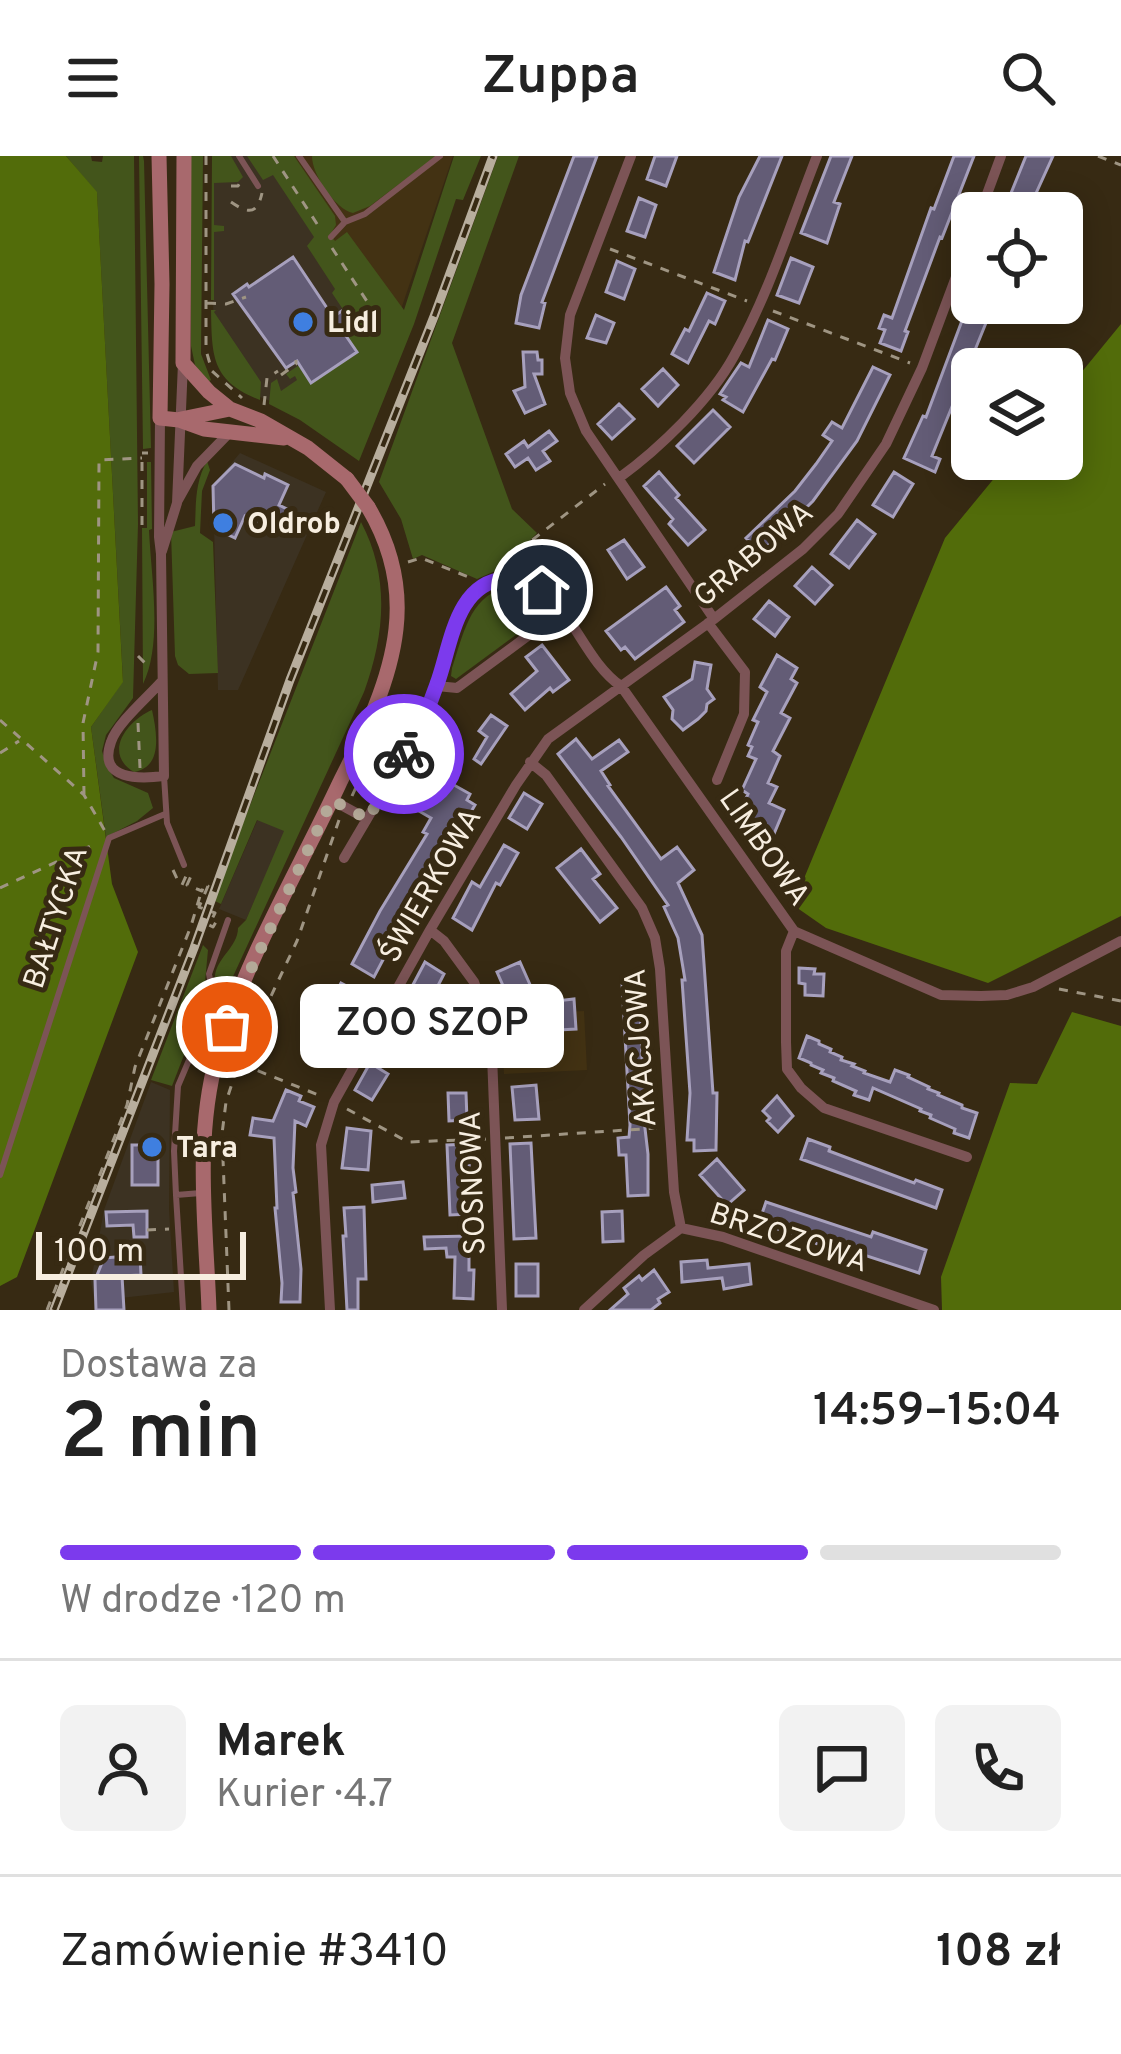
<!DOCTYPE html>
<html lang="pl">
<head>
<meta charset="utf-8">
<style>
  body { margin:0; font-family:Overpass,sans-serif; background:#f2f2f2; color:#222; height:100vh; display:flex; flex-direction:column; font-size:45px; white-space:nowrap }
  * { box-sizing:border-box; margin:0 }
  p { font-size:39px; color:#767676 }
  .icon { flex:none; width:66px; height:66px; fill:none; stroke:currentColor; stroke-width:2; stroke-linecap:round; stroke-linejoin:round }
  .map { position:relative; height:1154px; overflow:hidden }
  .sheet { display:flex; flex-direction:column; background:#fff; flex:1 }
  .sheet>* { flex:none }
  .buttons { position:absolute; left:951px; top:36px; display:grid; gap:24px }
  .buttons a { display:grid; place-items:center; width:132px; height:132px; border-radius:18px; background:#fff; box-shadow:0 6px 30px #0003; font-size:60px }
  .scale { position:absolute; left:36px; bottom:30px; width:210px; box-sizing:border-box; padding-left:12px; border:6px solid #f7eee0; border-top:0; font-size:33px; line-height:42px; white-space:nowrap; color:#f7eee0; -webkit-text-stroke:9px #372a13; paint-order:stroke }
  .pin { position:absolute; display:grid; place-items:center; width:102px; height:102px; color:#fff; margin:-51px; border:6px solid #fff; border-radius:50%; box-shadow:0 3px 12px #0007 }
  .courier { position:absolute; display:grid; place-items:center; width:120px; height:120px; margin:-60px; border:9px solid #7c3aed; border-radius:50%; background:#fff; color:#222; box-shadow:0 3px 15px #0007 }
  .bubble { position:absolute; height:84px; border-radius:18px; background:#fff; box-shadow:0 6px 30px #0003; font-size:39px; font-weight:600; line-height:84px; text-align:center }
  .headline em { font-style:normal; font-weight:600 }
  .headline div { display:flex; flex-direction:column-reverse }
  .headline { display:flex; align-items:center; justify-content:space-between; height:204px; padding:0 60px }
  h1 { font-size:78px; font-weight:600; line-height:90px }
  .bar { display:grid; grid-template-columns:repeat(4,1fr); gap:18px 12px; align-content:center; height:144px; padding:0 60px }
  .bar i { height:15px; border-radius:9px; background:#e0e0e0 }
  .bar .current { background:#7c3aed }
  .bar p { grid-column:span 4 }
  .line { display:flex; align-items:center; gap:30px; padding:0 60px; border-top:3px solid #e0e0e0 }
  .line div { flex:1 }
  .round { display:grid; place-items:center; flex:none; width:126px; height:126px; border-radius:18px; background:#f2f2f2 }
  header { display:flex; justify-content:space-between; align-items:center; height:156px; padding:0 60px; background:#fff; font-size:54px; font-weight:600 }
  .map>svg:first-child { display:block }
  .commercial { fill:#3c3222 }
  .built { fill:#433213 }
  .green { fill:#43551b }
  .forest { fill:#526c0a }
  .building { fill:#635c76; stroke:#a7a0bd; stroke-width:3 }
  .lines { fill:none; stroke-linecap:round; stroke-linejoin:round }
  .path { stroke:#9f9583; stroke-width:3; stroke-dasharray:9 9; stroke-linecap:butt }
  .service { stroke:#7c5456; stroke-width:6 }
  .minor { stroke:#7c5456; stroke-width:10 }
  .secondary { stroke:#a8696d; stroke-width:15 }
  .rail-casing { stroke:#b8ae9d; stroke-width:9 }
  .rail { stroke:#372a13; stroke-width:4.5; stroke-dasharray:14; stroke-linecap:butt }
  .secondary-bridge { stroke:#a8696d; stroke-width:15 }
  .done { stroke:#b4a998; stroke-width:12; stroke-dasharray:0 21.6 }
  .route { stroke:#7c3aed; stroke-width:15 }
  .shop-dot { fill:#3f7fe0; stroke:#372a13; stroke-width:4.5 }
  .labels { text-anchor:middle; stroke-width:10; stroke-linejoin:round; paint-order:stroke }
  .poi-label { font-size:30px; font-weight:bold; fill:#f7eee0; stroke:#372a13; text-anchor:start }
  .street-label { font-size:30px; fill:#f7eee0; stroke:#372a13 }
</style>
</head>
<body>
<header><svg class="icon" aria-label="menu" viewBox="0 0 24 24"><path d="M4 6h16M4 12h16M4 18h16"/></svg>Zuppa<svg class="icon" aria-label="search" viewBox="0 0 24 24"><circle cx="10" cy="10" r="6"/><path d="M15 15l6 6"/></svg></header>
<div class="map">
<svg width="1121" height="1154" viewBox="0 0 1121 1154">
  <rect width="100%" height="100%" fill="#372a13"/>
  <path class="commercial" d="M 214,0 L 275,0 L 395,171 L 280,249 L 255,239 L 213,179 Z
    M 240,297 L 326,336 L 238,534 L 218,534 L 213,329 Z
    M 258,663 L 285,675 L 246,764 L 219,753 Z
    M 151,926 L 170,934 L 169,1053 L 174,1136 L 94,1145 L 91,1125 L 104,1054 Z"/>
  <path class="built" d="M 275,0 L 453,0 L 395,171 L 329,78 Z
    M 584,855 L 587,914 L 504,918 L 500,859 Z"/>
  <path class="green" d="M 66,0 L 91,0 L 92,5 L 102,6 L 103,0 L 134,0 L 138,368 L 133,542 L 106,579 L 102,595 L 107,611 L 114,622 L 148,637 L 153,652 L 137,665 L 106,681 L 91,571 L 123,525 L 97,37 Z
    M 139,0 L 143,0 L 144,5 L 151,292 L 143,293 Z
    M 191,0 L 203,0 L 201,198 L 211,224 L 207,227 L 195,209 L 191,190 Z
    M 212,0 L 231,0 L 243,21 L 238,26 L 214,27 L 214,69 L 224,70 L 224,75 L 214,76 L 214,144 L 211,144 Z
    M 247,0 L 294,0 L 335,60 L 336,69 L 330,79 L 335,85 L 347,76 L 404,154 L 454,0 L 481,0 L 463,44 L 456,43 L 414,168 L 359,305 L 300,264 L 269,248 L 271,227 L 277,223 L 281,235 L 297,224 L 295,220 L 290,223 L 286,218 L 299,209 L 312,226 L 344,177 L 354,170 L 332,137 L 335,133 L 307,90 L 314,81 L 273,19 L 263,24 Z
    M 312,0 L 436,0 L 370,50 L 353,57 C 335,53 312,19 312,0 Z
    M 498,0 L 519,0 L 452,187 L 512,353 L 537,377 L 504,411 L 477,423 L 422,399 L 413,403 L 401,363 L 379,326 Z
    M 211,154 L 216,154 L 214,156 L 261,226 L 260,244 C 211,225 212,200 211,154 Z
    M 207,305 L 210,314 L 202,335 L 200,377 L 213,386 L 218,517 L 189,518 L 178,509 L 175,500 L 171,376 L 195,370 C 196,347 195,326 207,305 Z
    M 147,306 L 151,306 L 152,373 L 149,374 C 151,420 163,487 143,528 L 142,372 L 147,372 Z
    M 361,366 C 390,421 385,478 364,536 L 230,827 L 222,829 L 215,823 C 214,803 238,792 238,772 L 246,764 L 284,675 L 257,664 L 221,748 L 213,744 Z
    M 504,432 C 531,432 542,444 558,465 L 538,480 L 528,470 L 456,523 L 451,520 L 452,512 C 463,480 469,442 504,432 Z
    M 152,554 C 157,577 163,611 134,616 C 102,597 128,564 152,554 Z
    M 203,789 L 208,794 L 205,826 L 211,836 L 211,841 L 196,868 L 172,930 L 151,924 Z"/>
  <path class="forest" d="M 0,0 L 66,0 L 97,36 L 123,526 L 91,571 L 112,728 L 138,796 L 17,1121 L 0,1130 Z
    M 1121,168 L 1121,760 L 988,827 L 826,772 L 793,749 L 945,382 L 1010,303 L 1062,303 L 1062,240 Z
    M 1072,856 L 1121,870 L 1121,1154 L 942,1154 L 941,1121 L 1010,927 L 1037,928 Z"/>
  <path class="building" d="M 574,0 L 597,0 L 542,146 L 545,147 L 539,172 L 516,167 L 521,139 Z
    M 655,0 L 677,0 L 666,30 L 647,23 Z
    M 760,0 L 782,0 L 748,86 L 745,85 L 735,124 L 714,116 L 739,41 Z
    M 831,0 L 852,0 L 834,46 L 840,48 L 827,87 L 801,77 Z
    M 954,0 L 974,0 L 942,82 L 940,81 L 905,175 L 908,176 L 901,195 L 880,187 L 885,174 L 879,172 L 884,159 L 892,162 L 931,52 L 934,53 Z
    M 1026,0 L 1053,0 L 1027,57 L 1003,57 Z
    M 639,42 L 656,49 L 645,81 L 627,75 Z
    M 293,101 L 333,161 L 343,154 L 354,170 L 344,177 L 357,196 L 311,227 L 297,205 L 286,212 L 233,138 L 247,128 L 249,131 Z
    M 791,102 L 813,111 L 799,147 L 777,139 Z
    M 617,105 L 635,113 L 624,143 L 606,136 Z
    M 707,137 L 725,145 L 715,168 L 709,165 L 688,207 L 672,198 L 685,173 L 689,175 Z
    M 966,154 L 988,162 L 932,300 L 940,303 L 935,316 L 904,302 L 923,260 L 926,261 Z
    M 596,159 L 614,167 L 606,187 L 587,182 Z
    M 768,164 L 788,173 L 775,204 L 772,203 L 743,256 L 723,244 L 726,241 L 720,238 L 741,207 L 749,211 Z
    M 523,196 L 537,196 L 538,204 L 542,204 L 542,218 L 534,218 L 545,248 L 525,257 L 514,235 L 525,231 Z
    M 873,211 L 890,219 L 857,285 L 813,345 L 760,397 L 746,382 L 795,335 L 816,308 L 832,285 L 823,279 L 832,266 L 842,272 Z
    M 663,213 L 678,229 L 658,250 L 642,233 Z
    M 619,248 L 634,263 L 612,283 L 598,268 Z
    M 713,254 L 730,271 L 694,307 L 677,290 Z
    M 549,275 L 557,285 L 543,295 L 550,305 L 536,314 L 528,302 L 515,311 L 506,298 L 524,285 L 528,291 Z
    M 235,308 L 264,322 L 265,318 L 288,329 L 279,349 L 289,354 L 279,376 L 245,360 L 235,382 L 214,372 L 213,330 Z
    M 659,316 L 679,339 L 676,342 L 705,374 L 688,389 L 669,368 L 673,363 L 644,330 Z
    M 894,316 L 913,328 L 893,361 L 873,349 Z
    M 857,364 L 875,378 L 849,412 L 831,398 Z
    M 624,384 L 644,411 L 627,423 L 608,394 Z
    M 812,411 L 832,429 L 815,448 L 795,430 Z
    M 666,431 L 680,450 L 675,454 L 684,466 L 635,503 L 625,491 L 621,494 L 606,475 Z
    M 769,445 L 789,461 L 775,480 L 754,463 Z
    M 542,489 L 569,524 L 553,536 L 550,532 L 525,554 L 511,538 L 537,515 L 526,501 Z
    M 777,499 L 797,512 L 791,523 L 797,527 L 781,557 L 790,562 L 773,595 L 780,600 L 768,627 L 777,631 L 769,647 L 784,654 L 771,685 L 762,688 L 739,658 L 748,638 L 742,634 L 756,603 L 748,600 L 752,591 L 748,589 L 758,566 L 753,564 L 767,536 L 760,531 Z
    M 695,506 L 711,509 L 707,533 L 714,543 L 707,548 L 706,555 L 698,563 L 683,574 L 672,563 L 673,554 L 664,541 L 692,523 Z
    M 491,559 L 507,570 L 481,608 L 474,603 L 487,581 L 479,575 Z
    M 576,583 L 592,603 L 619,584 L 628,596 L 601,615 L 610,629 L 608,630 L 661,703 L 677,691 L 694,714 L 678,727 L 702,779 L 713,937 L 717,937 L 716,994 L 694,995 L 694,984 L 687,984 L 690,937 L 682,824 L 685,824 L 678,782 L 664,751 L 668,749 L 621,681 L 558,598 Z
    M 420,610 L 470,638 L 467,644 L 475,649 L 468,661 L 462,658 L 383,798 L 385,800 L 374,821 L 352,808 L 380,755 L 427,678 L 423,676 L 431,662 L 400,644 Z
    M 524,637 L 542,648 L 527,673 L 509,662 Z
    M 504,689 L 518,697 L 500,729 L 496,727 L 472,774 L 453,762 L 472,726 L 480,731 Z
    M 581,693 L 600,718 L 593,723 L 617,752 L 600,766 L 557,712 Z
    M 425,806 L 444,818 L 427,851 L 407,840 Z
    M 520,806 L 535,840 L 512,850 L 497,816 Z
    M 799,812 L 815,813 L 814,818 L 824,818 L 823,840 L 805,839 L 805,828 L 799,827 Z
    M 639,826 L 642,903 L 646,903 L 646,963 L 644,964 L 648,998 L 648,1039 L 628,1040 L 626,999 L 619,999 L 618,982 L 629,981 L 630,969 L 622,827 Z
    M 341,827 L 360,837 L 349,856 L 346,854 L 334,873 L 343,879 L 336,892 L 319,883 L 325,872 L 322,870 L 336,849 L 331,846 Z
    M 574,843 L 576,873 L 559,874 L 556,845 Z
    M 399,858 L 416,867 L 399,897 L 382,887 Z
    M 432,859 L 453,873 L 444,889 L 423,876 Z
    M 547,866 L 555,884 L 543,885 L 543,906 L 511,905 L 510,867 Z
    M 807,880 L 819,885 L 819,888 L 831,893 L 830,896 L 842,901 L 841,904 L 854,908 L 852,910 L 865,915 L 864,917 L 890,926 L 895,914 L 909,919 L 908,921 L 929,931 L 928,933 L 939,937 L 938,939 L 962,949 L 962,952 L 977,957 L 969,982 L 954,977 L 955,973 L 930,962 L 931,959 L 920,955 L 921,953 L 873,932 L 869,944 L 854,939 L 856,935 L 833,925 L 834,922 L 821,917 L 823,914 L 811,909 L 811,907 L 799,902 Z
    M 370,907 L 388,918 L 372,944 L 355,934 Z
    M 536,929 L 539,963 L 515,964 L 512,931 Z
    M 286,934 L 301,940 L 299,945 L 314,951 L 306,970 L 295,965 L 293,1012 L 296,1036 L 293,1037 L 301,1113 L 300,1146 L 281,1146 L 282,1127 L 275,1052 L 277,1052 L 274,982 L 250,979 L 253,962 L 273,965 Z
    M 448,937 L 466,937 L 467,964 L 449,965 Z
    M 777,940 L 793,960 L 778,976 L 767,965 L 770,962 L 763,955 Z
    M 347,972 L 371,975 L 368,1014 L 342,1012 Z
    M 808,983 L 830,991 L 829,995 L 914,1027 L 916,1024 L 942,1034 L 936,1052 L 801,1003 Z
    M 531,987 L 536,1082 L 514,1083 L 510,988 Z
    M 468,988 L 472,1058 L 450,1059 L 447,989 Z
    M 132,989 L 158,989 L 158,1029 L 132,1029 Z
    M 717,1003 L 744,1034 L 727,1049 L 700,1019 Z
    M 403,1026 L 405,1042 L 373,1046 L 372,1029 Z
    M 766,1046 L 871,1081 L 873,1076 L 926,1094 L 919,1117 L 852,1095 L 850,1100 L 759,1066 Z
    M 364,1051 L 366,1123 L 358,1123 L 358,1154 L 347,1154 L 343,1080 L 346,1080 L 344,1052 Z
    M 147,1055 L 147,1081 L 134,1081 L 133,1069 L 107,1070 L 106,1056 Z
    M 622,1055 L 623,1085 L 603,1086 L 602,1056 Z
    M 469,1080 L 469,1114 L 474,1114 L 473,1143 L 454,1142 L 455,1101 L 447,1101 L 446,1092 L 425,1093 L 424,1081 Z
    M 140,1099 L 141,1119 L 122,1120 L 124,1154 L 96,1154 L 95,1124 L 104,1102 Z
    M 707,1104 L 708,1112 L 749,1108 L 751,1128 L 724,1133 L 722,1122 L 682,1126 L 681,1106 Z
    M 516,1108 L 538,1108 L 538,1140 L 516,1140 Z
    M 654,1114 L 669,1136 L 658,1143 L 660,1147 L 651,1154 L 610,1154 L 628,1138 L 624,1132 L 639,1120 L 642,1124 Z"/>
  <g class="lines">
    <path class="path" d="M 206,0 L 206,194 L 212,215 L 242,242
      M 273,0 L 321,74
      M 1098,0 L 1121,9
      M 231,30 L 238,30 L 243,22
      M 231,46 C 247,57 257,60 262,37
      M 332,92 L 372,153
      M 610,93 L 747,145
      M 207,147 L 226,148 L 246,141
      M 773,155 L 910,207
      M 281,219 L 296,208 L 296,204
      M 264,249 L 267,222 L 278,215
      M 142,369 L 142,297 L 148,297
      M 408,406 L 421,402 L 471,422
      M 508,410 L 523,391 L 605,328
      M 138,500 L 149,511
      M 0,564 L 84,639 L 105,675
      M 138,567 L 140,612
      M 0,597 L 19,585
      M 84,639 L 83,567 L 98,496 L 99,304 L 142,302
      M 352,640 L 388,561
      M 173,714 L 179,727 L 182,729 L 187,718 L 191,720 L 187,729 L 202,735 L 204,728 L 208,730 L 199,751 L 215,757 L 209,769 L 213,771 L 216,766
      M 0,732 L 97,687
      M 1059,833 L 1121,845
      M 241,908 L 321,940
      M 347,953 L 408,986 L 486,983
      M 505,982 L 657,972
      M 147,1074 L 169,1073
      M 47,1154 L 127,949 L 135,911 L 191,770 L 200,740 L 203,741
      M 229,1154 L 222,978 L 226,946 L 237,912 L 297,785 L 339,664"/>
    <path class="service" d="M 239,0 L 258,30
      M 299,0 L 345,66
      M 331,81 L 345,66 L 365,58 L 440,0
      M 164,620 L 167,667 L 184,709
      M 220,840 L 211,828 L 209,818 L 228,764
      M 0,1019 L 109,682 L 165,658
      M 201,1037 L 176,1039 L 174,995 L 178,930 L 209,857 L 224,838 L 237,836
      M 176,1039 L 183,1154"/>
    <path class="minor" d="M 631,0 L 570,159 L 565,202 L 570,237 L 586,275 L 714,463
      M 980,57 L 1001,0
      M 160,262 L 159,381 L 161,398 L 164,620 C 141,623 97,625 111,586 C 117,567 148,541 162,525
      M 619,322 C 659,293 710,244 734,200 C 769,138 791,66 817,0
      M 178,344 L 197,310 L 230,276
      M 162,395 L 177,347 L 183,207
      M 708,467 L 745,516 L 744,558 L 717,624
      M 437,530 L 457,532 L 533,476
      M 530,606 L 546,619 L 642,752 L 655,782 L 660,813 L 674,1036 L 681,1072
      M 332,644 L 367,663 C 392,620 418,578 436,533 C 447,503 449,463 472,439 C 487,423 511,417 531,426 C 570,445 584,505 621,530 L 794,775
      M 344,702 L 367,663
      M 430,774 L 444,785 L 474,826 L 491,874 L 502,1154
      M 794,775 L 941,839 L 981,840 L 1007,839 L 1033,831 L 1121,785
      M 794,775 L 786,795 L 786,886 L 787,913 L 801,932 L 824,952 L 967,1001
      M 330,1154 L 321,989 L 334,946 L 430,774 L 516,629 L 548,583 L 714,463 L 803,393 L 838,358 L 886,288 L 922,212 L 972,78
      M 584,1154 L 644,1099 L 681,1072 L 723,1081 L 934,1154"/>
    <path class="secondary" d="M 159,0 L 162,128 L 160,262 L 179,264 L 204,273 L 284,282
      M 184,0 L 183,207 L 209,236 L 230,253 L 261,265 L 308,292 L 347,323
      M 181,263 L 230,253
      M 209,1154 C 206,1070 194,983 217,900 C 244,805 298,716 340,626 C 364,578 390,527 396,473 C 401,429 390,388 368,351"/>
    <defs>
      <path id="rail" d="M 54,1154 L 194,792 L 290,524 L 435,158 L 493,0"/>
    </defs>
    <use href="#rail" class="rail-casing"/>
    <use href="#rail" class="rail"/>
    <path class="secondary-bridge" d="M 347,323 L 368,351"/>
  </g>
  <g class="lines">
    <path class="done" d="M 227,871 L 251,813 L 332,644 L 368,663 L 404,598"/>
    <path class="route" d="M 404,598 C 417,576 429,552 437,528 C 451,491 455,426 506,423 C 520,422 530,426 542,434"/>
  </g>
  <g class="shop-dot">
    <circle cx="303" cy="166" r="12"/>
    <circle cx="223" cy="367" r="12"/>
    <circle cx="152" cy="991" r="12"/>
  </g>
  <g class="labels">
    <g class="poi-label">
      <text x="327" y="176">Lidl</text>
      <text x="247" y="377">Oldrob</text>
      <text x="176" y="1001">Tara</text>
    </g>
    <g class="street-label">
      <text transform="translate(753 398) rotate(-40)" y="10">GRABOWA</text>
      <text transform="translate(765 691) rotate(55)" y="10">LIMBOWA</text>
      <text transform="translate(430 729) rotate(-60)" y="10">ŚWIERKOWA</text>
      <text transform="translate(55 761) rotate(-72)" y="10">BAŁTYCKA</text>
      <text transform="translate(640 892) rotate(-94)" y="10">AKACJOWA</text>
      <text transform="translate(472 1027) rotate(-92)" y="10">SOSNOWA</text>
      <text transform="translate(789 1081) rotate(18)" y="10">BRZOZOWA</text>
    </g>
  </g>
</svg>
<div class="buttons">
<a><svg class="icon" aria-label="locate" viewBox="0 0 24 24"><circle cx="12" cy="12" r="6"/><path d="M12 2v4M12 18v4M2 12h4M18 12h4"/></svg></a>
<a><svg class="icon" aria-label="layers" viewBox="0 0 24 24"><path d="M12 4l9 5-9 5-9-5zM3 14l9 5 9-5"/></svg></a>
</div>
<div class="scale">100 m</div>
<div class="pin" style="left:227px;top:871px;background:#ea580c"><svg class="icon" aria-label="bag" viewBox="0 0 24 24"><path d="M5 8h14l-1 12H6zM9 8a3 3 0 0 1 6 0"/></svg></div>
<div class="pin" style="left:542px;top:434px;background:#1f2937"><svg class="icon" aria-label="home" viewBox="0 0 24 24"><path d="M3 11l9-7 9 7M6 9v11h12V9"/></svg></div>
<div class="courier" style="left:404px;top:598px"><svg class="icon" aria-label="bike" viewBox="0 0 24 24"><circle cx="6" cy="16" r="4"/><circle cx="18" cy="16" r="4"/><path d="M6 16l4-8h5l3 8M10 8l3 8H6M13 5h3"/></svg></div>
<div class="bubble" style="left:300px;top:828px;width:264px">ZOO SZOP</div>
</div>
<section class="sheet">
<div class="headline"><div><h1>2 min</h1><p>Dostawa za</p></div><em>14:59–15:04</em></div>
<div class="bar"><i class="current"></i><i class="current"></i><i class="current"></i><i></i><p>W drodze · 120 m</p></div>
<div class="line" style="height:216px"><a class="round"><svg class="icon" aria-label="person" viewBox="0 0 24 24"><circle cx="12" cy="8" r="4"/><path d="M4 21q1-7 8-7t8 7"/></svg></a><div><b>Marek</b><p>Kurier · 4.7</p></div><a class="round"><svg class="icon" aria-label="chat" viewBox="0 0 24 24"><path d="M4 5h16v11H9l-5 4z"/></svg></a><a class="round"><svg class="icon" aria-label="phone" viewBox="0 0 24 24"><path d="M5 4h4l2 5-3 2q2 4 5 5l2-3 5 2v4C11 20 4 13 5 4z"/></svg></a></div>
<div class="line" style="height:156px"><div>Zamówienie #3410</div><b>108 zł</b></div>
</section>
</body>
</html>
